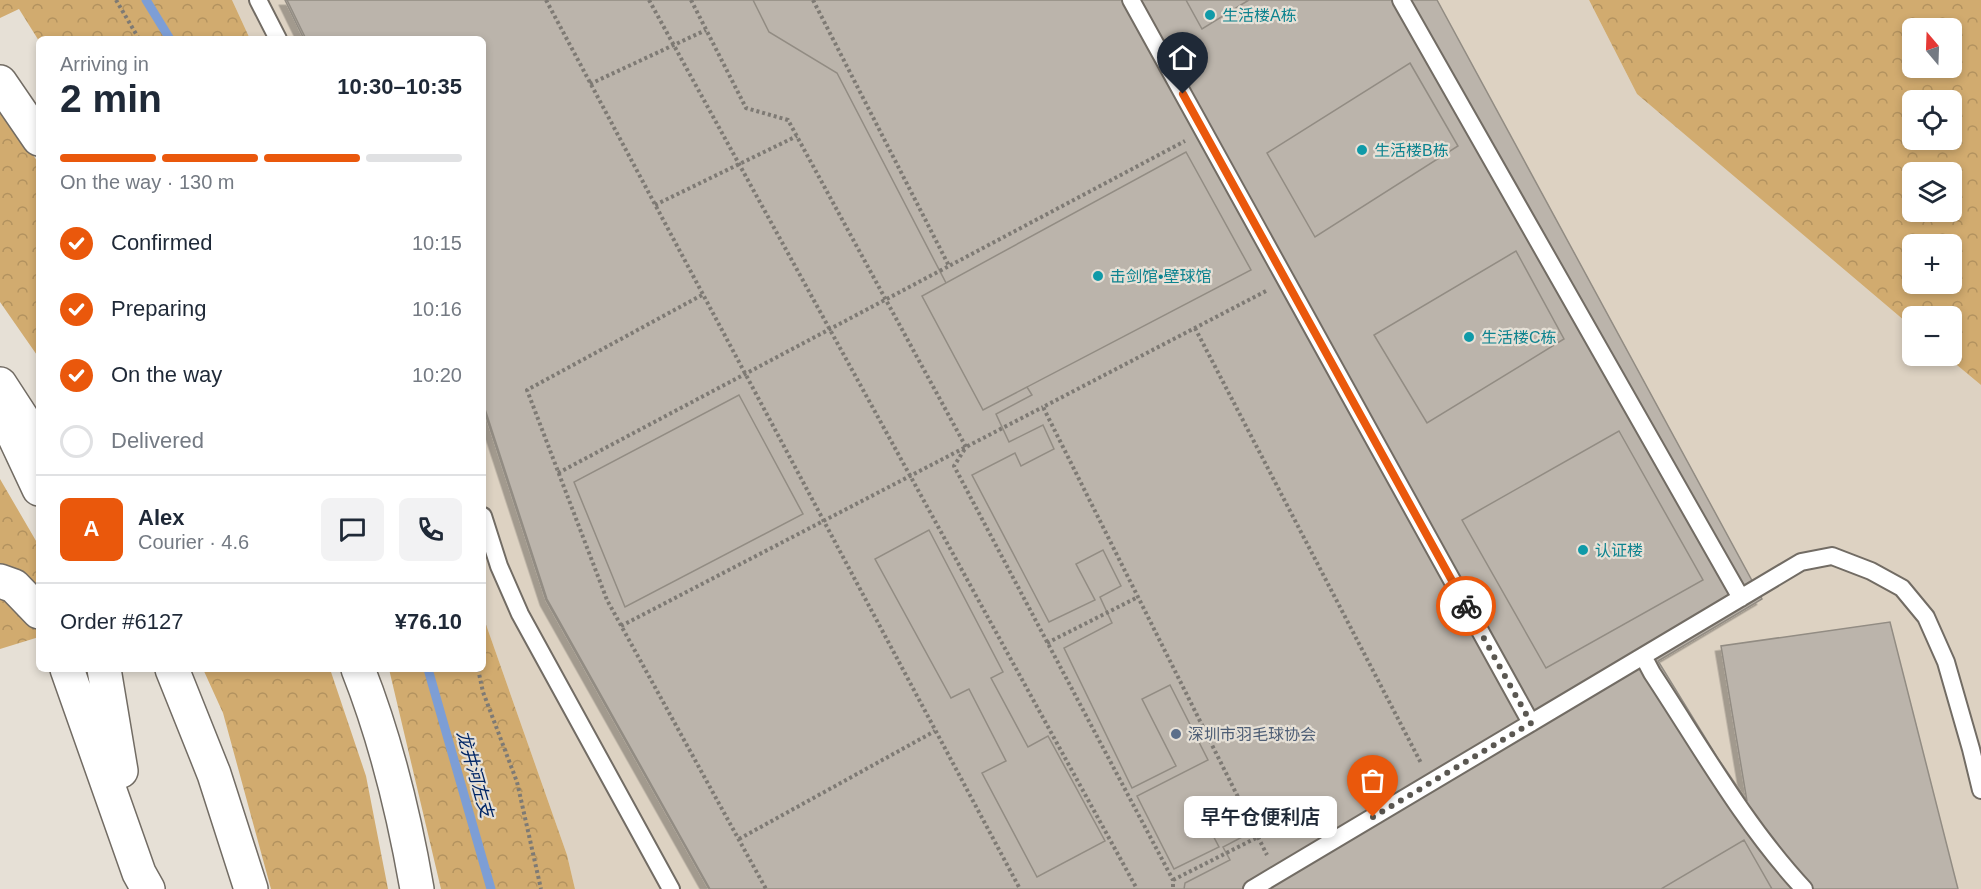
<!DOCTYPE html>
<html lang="en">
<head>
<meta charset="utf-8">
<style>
  body { margin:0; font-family:Helvetica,"Noto Sans SC",sans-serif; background:#f2f2f3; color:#1f2937; height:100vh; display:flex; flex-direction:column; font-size:22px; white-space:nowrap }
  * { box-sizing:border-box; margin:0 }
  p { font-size:20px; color:#747a83 }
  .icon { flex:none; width:33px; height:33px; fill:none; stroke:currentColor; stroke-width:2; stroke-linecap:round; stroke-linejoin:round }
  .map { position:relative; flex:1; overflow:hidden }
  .details { position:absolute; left:36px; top:36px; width:450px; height:636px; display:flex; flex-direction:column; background:#fff; border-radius:9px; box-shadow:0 3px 9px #0003 }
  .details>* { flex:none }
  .needle { width:39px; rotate:341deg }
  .fabs { position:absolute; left:1902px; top:18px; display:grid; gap:12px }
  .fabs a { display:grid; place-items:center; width:60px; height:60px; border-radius:9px; background:#fff; box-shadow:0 3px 9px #0003; font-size:30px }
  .pin { position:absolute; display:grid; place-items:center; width:51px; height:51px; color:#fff; margin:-62px -26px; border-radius:50% 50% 50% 0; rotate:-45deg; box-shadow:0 0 6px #0007 }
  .pin .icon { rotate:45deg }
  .courier { position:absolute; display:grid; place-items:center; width:60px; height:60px; margin:-30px; border:4px solid #ea580c; border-radius:50%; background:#fff; color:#222; box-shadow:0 2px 8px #0007 }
  .bubble { position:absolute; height:42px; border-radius:9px; background:#fff; box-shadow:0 3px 9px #0003; font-size:20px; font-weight:600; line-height:42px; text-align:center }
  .overview em { font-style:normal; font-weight:600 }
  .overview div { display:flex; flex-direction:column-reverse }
  .overview { display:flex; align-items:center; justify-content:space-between; height:102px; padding:0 24px }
  h1 { font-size:39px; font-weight:600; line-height:45px }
  .bar { display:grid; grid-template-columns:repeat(4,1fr); gap:9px 6px; align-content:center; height:72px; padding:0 24px }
  .bar i { height:8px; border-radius:4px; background:#e0e1e3 }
  .bar .current { background:#ea580c }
  .bar p { grid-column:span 4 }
  .line { display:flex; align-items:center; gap:15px; padding:0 24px; border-top:2px solid #e0e1e3 }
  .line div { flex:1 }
  .round { display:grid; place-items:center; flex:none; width:63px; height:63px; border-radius:9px; background:#f2f2f3 }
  ol { padding:0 24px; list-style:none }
  li { display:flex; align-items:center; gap:18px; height:66px }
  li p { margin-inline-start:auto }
  li .icon { padding:6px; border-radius:50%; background:#ea580c; color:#fff; stroke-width:4 }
  li:last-child { color:#747a83 }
  li i { width:33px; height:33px; border:3px solid #e0e1e3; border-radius:50% }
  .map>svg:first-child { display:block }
  .built { fill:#ddd2c2 }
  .forest { fill:url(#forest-crowns); fill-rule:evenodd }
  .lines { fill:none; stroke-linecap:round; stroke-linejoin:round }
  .stream { stroke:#7d9ed5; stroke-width:9 }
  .building { fill:#bbb4ab; stroke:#928c83; stroke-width:1.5; filter:url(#shadow) }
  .lane-casing { stroke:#726c64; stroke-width:20 }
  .street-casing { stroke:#726c64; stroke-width:36 }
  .highway-casing { stroke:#726c64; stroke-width:36 }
  .path { stroke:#7e7a74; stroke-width:4; stroke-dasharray:3 3; stroke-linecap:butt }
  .lane { stroke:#fff; stroke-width:16 }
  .street { stroke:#fff; stroke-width:33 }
  .highway { stroke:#fff; stroke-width:33 }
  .done { stroke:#5a5751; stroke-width:6; stroke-dasharray:0 10.8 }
  .route { stroke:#ea580c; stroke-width:8 }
  .culture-dot { fill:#0f9aa8; stroke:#e6e0d6; stroke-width:2 }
  .service-dot { fill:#5c6f8a; stroke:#e6e0d6; stroke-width:2 }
  .labels { text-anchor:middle; stroke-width:4.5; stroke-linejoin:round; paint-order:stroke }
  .culture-label { font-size:16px; fill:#0d838f; stroke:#e6e0d6; text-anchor:start }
  .service-label { font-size:16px; fill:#4e5e75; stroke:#e6e0d6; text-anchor:start }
  .water-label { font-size:18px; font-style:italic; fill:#002666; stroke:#e6e0d6 }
</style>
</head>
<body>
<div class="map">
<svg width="1981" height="889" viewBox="0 0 1981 889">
  <defs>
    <pattern id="forest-crowns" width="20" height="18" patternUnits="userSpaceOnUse" patternTransform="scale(1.5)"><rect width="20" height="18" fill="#d1ab6f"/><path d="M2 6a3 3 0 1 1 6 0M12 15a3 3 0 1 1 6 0" fill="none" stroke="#b2925f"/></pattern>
    <filter id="shadow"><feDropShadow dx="-5.5" dy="5.5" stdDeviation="0" flood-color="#0004"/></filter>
  </defs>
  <rect width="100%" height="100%" fill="#e6e0d6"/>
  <path class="built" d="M 232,0 L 1589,0 L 1637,94 L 1912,327 L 1912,356 L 1946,356 L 1981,385 L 1981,889 L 575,889 L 567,855 L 483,616 L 483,39 L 250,39 Z"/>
  <path class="forest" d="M 0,0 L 232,0 L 250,39 L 39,39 L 39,41 L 19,9 L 0,18 Z
    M 1589,0 L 1981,0 L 1981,385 L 1946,356 L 1952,356 L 1952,316 L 1912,316 L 1912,327 L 1637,94 ZM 1952,28 L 1952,68 L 1912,68 L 1912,28 ZM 1952,100 L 1952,140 L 1912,140 L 1912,100 ZM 1952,172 L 1952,212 L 1912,212 L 1912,172 ZM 1952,244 L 1952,284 L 1912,284 L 1912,244 Z
    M 0,105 L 39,164 L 39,358 L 0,302 Z
    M 0,479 L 39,546 L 39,637 L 0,649 Z
    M 483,616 L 567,855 L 575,889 L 441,889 L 389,669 L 483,669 Z
    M 203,669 L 330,669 L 366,776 L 388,889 L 271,889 L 223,713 Z"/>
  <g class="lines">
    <path class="stream" d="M 146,0 L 170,39
      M 428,669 L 491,889"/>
  </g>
  <path class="building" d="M 285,0 L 1437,0 L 1762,599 L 1658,661 L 1717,757 L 1747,801 L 1721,646 L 1890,622 L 1958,889 L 709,889 L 546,600 L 483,407 L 483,39 L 304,39 Z
    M 287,0 L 753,0 L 769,32 L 837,73 L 946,283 L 922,296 L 983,410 L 1027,387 L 1032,395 L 996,414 L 1009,442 L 1043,425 L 1054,449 L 1021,466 L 1015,453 L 972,475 L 1049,622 L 1095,600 L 1076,564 L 1103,550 L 1121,586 L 1100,597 L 1112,623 L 1064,648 L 1132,788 L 1176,766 L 1142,699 L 1170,685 L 1208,760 L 1137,796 L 1174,869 L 1219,847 L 1208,826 L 1239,811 L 1250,833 L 1223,847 L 1230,860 L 1185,883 L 1184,889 L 710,889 L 547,599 L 483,403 L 483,39 L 306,39 Z
    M 1186,0 L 1249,0 L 1202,29 Z
    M 1410,63 L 1458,146 L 1315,237 L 1267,153 Z
    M 1186,152 L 1251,270 L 983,410 L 922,296 Z
    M 1516,251 L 1564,339 L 1427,423 L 1374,335 Z
    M 739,395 L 803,514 L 625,607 L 574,482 Z
    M 1619,431 L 1703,580 L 1546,668 L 1462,520 Z
    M 929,530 L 1003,672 L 991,678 L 1028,747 L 1048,736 L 1105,841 L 1037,877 L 982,773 L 1006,761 L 969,689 L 951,698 L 875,559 Z
    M 1744,840 L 1772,889 L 1661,889 Z"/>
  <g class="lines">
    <defs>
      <path id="lane" d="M 258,0 L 278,39
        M 1131,0 L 1531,723
        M 1401,0 L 1741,598
        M 483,516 L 499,566 L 520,614 L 671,889
        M 1643,656 L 1652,673 C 1699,744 1745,826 1804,889
        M 1252,889 L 1801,562 L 1832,556 L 1871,571 L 1902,588 L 1926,617 L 1946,662 L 1971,749 L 1981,790"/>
      <path id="street" d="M 0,406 L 39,489
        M 0,581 L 14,586 L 39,612
        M 67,669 L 139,873 L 148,889
        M 104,669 L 121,771"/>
      <path id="highway" d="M 0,82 L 39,139
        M 0,384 L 39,444
        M 172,669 L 214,774 L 251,889
        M 358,669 C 386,740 404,814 417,889"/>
    </defs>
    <use href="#lane" class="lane-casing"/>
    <use href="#street" class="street-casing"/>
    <use href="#highway" class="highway-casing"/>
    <path class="path" d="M 116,0 L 139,39
      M 546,0 L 1020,889
      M 649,0 L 1137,889
      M 691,0 L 746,108 L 788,120 L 966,447 L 954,466 L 1173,880 L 1173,889
      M 813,0 L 949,266 L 1185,141
      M 590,84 L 706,30
      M 655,205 L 797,136
      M 1266,291 L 1043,407 L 1267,855
      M 702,295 L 527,390 L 607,600 L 766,889
      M 1195,328 L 1421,763
      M 558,473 L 949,266
      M 621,626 L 1043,407
      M 1047,643 L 1138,597
      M 478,669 L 483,692 L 517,782 L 541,889
      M 739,839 L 935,731
      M 1173,880 L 1258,837"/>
    <use href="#lane" class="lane"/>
    <use href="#street" class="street"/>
    <use href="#highway" class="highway"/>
  </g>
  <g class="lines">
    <path class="done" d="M 1373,817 L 1531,723 L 1466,606"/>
    <path class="route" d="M 1183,94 L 1466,606"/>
  </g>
  <g class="culture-dot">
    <circle cx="1210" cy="15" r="6"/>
    <circle cx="1362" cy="150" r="6"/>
    <circle cx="1098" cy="276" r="6"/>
    <circle cx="1469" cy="337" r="6"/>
    <circle cx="1583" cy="550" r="6"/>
  </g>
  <circle class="service-dot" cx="1176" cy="734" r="6"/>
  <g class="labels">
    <g class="culture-label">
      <text x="1222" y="21">生活楼A栋</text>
      <text x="1374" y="156">生活楼B栋</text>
      <text x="1110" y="282">击剑馆•壁球馆</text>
      <text x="1481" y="343">生活楼C栋</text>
      <text x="1595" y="556">认证楼</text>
    </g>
    <g class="service-label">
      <text x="1188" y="740">深圳市羽毛球协会</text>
    </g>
    <g class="water-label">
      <text transform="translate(475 774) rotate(74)" y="6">龙井河左支</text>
    </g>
  </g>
</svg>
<div class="fabs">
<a><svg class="needle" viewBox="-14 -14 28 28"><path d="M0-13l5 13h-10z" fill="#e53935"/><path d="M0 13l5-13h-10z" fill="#747a83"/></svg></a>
<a><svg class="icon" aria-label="locate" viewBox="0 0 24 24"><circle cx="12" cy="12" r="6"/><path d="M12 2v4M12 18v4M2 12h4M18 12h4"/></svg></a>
<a><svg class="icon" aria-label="layers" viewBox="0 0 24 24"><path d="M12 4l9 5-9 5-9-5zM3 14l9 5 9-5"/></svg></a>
<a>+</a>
<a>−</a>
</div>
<div class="pin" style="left:1373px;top:817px;background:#ea580c"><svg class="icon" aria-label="bag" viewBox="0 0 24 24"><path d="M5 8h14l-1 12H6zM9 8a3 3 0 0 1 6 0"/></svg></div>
<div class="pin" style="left:1183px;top:94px;background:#1f2937"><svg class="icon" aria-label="home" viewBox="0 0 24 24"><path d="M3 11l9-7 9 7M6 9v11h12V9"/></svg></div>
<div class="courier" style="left:1466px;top:606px"><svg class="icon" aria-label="bike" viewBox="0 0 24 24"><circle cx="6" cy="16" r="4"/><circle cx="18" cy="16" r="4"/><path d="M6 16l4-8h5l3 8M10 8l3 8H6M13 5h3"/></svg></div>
<div class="bubble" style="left:1184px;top:796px;width:153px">早午仓便利店</div>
<section class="details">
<div class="overview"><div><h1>2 min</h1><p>Arriving in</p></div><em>10:30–10:35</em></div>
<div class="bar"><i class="current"></i><i class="current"></i><i class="current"></i><i></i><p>On the way · 130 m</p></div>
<ol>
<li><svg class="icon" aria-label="check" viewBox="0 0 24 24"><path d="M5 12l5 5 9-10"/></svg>Confirmed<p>10:15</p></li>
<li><svg class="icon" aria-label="check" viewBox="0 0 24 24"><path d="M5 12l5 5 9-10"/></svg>Preparing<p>10:16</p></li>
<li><svg class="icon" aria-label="check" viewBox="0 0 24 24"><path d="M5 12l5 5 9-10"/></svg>On the way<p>10:20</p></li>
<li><i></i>Delivered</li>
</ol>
<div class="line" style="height:108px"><b class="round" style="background:#ea580c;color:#fff">A</b><div><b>Alex</b><p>Courier · 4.6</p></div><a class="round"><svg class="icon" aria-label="chat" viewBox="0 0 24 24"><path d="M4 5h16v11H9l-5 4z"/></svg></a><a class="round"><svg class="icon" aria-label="phone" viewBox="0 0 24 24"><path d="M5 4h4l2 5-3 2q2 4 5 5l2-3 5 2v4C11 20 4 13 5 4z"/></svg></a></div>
<div class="line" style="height:78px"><div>Order #6127</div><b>¥76.10</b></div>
</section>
</div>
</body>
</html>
